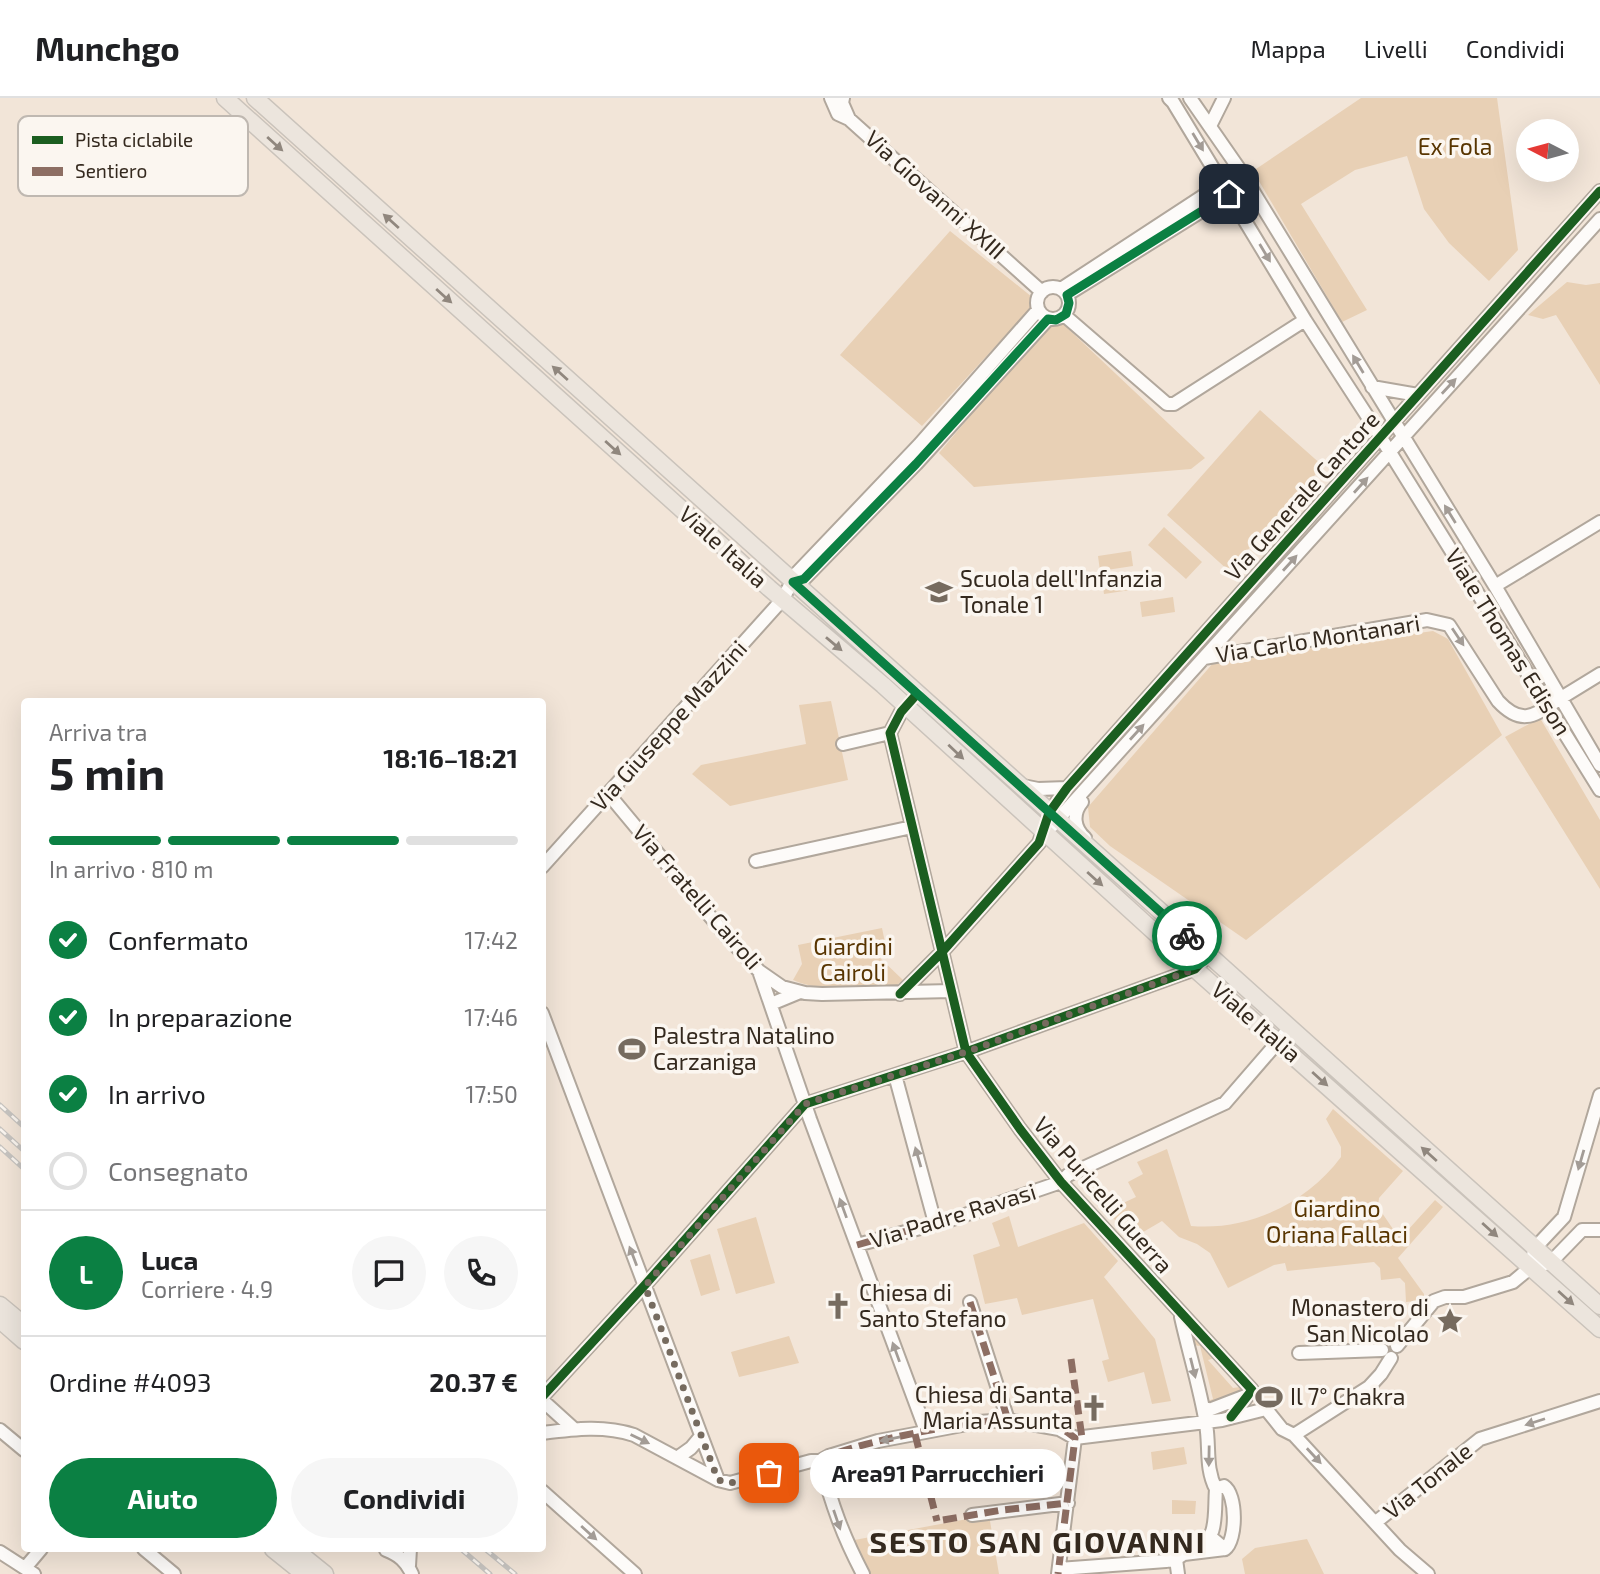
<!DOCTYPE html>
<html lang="it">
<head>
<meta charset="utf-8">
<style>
  body { margin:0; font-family:"Exo 2",sans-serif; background:#f6f6f6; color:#202124; height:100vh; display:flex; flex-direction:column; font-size:26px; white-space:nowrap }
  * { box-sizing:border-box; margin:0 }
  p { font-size:23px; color:#757577 }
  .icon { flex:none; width:38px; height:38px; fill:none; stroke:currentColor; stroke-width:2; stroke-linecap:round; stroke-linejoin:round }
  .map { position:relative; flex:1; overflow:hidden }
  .sheet { position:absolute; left:21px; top:600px; width:525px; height:854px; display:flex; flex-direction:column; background:#fff; border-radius:7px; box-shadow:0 7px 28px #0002 }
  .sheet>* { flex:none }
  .needle { width:46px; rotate:276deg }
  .tools { position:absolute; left:1516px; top:21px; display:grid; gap:14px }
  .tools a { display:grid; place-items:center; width:63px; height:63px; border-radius:50%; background:#fff; box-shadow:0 7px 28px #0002; font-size:35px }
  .pin { position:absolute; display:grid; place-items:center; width:60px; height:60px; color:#fff; margin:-30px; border-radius:14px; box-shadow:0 4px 10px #0006 }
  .courier { position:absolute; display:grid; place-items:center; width:70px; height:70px; margin:-35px; border:5px solid #0b8043; border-radius:50%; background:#fff; color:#222; box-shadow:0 2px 9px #0007 }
  .bubble { position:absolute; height:49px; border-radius:24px; background:#fff; box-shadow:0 7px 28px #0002; font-size:23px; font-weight:700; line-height:49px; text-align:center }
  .summary em { font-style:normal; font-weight:700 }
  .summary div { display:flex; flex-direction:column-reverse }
  .summary { display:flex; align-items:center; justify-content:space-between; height:119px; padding:0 28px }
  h1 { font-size:46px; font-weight:700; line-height:52px }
  .bar { display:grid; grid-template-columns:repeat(4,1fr); gap:10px 7px; align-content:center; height:84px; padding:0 28px }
  .bar i { height:9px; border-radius:5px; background:#e0e0e0 }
  .bar .on { background:#0b8043 }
  .bar p { grid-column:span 4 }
  .line { display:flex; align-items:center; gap:18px; padding:0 28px; border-top:2px solid #e0e0e0 }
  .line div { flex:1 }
  .round { display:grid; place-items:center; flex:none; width:74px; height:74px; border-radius:37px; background:#f6f6f6 }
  ol { padding:0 28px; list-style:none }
  li { display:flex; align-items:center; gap:21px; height:77px }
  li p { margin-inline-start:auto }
  li .icon { padding:7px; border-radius:50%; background:#0b8043; color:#fff; stroke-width:4 }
  li:last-child { color:#757577 }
  li i { width:38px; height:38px; border:4px solid #e0e0e0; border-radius:50% }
  .primary-button { display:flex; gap:14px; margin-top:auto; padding:14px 28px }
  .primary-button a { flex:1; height:80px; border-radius:42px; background:#0b8043; color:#fff; font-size:28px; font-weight:700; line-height:80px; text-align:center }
  .primary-button a+a { background:#f6f6f6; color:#202124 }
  header { display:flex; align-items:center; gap:42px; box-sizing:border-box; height:98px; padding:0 35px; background:#fff; border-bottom:2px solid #e0e0e0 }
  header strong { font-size:33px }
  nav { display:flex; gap:38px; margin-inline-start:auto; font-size:24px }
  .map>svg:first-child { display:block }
  .green { fill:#e8d0b5 }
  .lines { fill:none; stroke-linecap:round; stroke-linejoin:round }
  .minor-casing { stroke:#b1a79c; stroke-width:16 }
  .major-casing { stroke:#cac3bb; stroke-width:19 }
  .minor { stroke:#fdfbf9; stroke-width:12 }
  .major { stroke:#ece5dd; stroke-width:16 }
  .rail-casing { stroke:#c7c4c0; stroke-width:5 }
  .rail { stroke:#fbf6f0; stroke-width:2.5; stroke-dasharray:8; stroke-linecap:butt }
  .quiet { stroke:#8d6e63; stroke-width:7; stroke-dasharray:14 7; stroke-linecap:butt }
  .cycleway-casing { stroke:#fbf6f0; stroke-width:13 }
  .cycleway { stroke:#1b5e20; stroke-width:9 }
  .oneway { fill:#a39c96 }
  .oneway2 { fill:#90877e }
  .done { stroke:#766b5f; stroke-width:7; stroke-dasharray:0 12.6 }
  .route { stroke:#0b8043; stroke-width:9 }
  .labels { text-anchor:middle; stroke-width:7; stroke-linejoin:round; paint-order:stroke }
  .park-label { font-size:23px; fill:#583501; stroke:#fbf6f0 }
  .street-label { font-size:23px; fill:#34291e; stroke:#fbf6f0 }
  .poi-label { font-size:23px; fill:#34291e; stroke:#fbf6f0; text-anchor:start }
  .district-label { font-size:30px; font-weight:bold; letter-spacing:2px; fill:#34291e; stroke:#fbf6f0 }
  .key { fill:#fbf6f0; stroke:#bfb8b1; stroke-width:2 }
  .key-label { font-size:19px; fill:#34291e }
</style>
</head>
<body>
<header>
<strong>Munchgo</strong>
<nav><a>Mappa</a><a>Livelli</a><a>Condividi</a></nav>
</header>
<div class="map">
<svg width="1600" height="1476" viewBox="0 0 1600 1476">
  <rect width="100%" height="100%" fill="#f2e5d8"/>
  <path class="green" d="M 1361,0 L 1497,0 L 1518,152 L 1489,183 L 1449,145 L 1424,111 L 1407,58 L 1355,72 L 1301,106 L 1367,212 L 1342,224 L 1253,73 Z
    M 950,133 L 1032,199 L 1031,210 L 922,328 L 840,257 Z
    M 1567,184 L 1586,187 L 1600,185 L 1600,287 L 1556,217 L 1543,221 L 1528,217 Z
    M 1062,225 L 1205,360 L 1191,371 L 974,389 L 939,355 L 1047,226 Z
    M 1260,312 L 1323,368 L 1229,473 L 1167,417 Z
    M 1164,429 L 1202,464 L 1186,481 L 1148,447 Z
    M 1131,453 L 1133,468 L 1100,473 L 1098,458 Z
    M 1134,476 L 1137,491 L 1104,496 L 1102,482 Z
    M 1173,499 L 1175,514 L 1142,519 L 1140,504 Z
    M 1433,533 L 1448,541 L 1502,637 L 1246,842 L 1110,748 L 1090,729 L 1088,709 L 1214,564 Z
    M 831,603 L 848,682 L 730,708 L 692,676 L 701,667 L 806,646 L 799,607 Z
    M 1540,620 L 1600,722 L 1600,791 L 1505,639 Z
    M 882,830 L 887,854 L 879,859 L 903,882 L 897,887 C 864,889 824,896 793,882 L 802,866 L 798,847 Z
    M 1333,1011 L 1403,1073 L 1379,1100 L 1378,1109 L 1395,1134 L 1401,1136 L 1407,1133 L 1435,1102 L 1443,1109 L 1398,1160 L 1424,1196 L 1424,1202 L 1406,1204 L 1405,1185 L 1400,1180 L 1381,1182 L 1380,1170 L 1374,1164 L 1287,1173 L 1285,1165 L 1274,1167 L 1228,1190 L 1210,1155 L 1197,1146 L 1179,1139 L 1162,1123 L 1133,1140 L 1106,1113 L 1136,1099 L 1128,1084 L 1143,1076 L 1137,1064 L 1167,1051 L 1191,1128 C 1249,1133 1307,1105 1341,1059 L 1341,1049 L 1326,1021 Z
    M 1009,1118 L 1018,1149 L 1084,1125 L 1118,1163 L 1104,1179 L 1155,1241 L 1171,1303 L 1152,1306 L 1144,1274 L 1108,1284 L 1102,1263 L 1109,1261 L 1093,1201 L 1022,1217 L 1017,1200 L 985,1206 L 973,1157 L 1000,1148 L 992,1125 Z
    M 756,1119 L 775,1185 L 736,1196 L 717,1131 Z
    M 710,1156 L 720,1192 L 701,1198 L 690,1162 Z
    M 789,1238 L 799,1265 L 739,1279 L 731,1254 Z
    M 1193,1241 L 1196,1241 L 1215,1260 L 1208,1262 L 1233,1290 L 1240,1289 L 1242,1291 L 1208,1306 L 1208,1303 L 1213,1301 L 1200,1248 L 1193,1247 Z
    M 1184,1349 L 1187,1366 L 1153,1372 L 1151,1354 Z
    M 1172,1402 L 1196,1403 L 1195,1416 L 1172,1416 Z
    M 989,1417 L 999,1476 L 868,1476 L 849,1443 Z
    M 1307,1441 L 1324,1476 L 1245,1476 L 1242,1461 L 1255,1450 Z"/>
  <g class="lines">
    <defs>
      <path id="minor" d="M 831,0 L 838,16 L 849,21 L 1042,194
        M 843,0 L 842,5 L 849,21
        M 1169,0 L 1173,4 L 1305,222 L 1373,327 L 1600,692
        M 1190,0 L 1240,72 L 1495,488 L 1600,667
        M 1210,28 L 1224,0
        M1037 205a16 16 0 1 1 32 0a16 16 0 1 1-32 0Z
        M 1061,191 L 1223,85
        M 1073,193 L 1229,96
        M 1064,217 L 1167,306 L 1174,306 L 1305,222
        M 1372,289 L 1418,297
        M 793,484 L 804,481 L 916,366 L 1048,221
        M 1495,488 L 1600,424
        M 1204,560 L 1427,522 L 1449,527 L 1498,603 C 1523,630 1536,616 1561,600 C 1574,592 1587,584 1600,576
        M 917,596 L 901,614 L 890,635 L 966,954 L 1020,1031 L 1061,1084 L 1252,1292 L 1231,1319
        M 843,646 L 890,635
        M 617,688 L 611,699 L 724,835 L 759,873 L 782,889 L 805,895 L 822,896 L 951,893
        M 1023,688 L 1038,691 L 1067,690
        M 1082,704 C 1072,716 1074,730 1085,740
        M 1052,728 L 1600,121
        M 756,763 L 912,729
        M 542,769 L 782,502 L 797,475 L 919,347 L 1038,212
        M 759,873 L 810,1021 L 926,1333
        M 900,896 L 942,854 L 1039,745 L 1049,715 L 1067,690 L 1600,93
        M 771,906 L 800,894
        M 542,915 L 718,1382
        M 895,977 L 935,1125
        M 857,1147 L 950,1122 L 1061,1084 L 1068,1077 L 1225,1005 L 1289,931
        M 1533,1158 L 1534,1151 L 1564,1119 L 1600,997
        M 970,1204 L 1008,1322
        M 1181,1219 C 1189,1255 1200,1290 1206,1326 C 1210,1349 1205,1370 1216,1391
        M 1397,1248 L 1434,1203 L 1445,1199 L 1464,1199 L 1513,1184 L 1531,1169 L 1550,1165 L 1582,1132 L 1600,1132
        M 1299,1255 L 1382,1252
        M 542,1299 L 644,1188 L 805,1006 L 966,954 L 1195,871 L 1208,857
        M 542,1302 L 574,1331
        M 1203,1309 L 1209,1312 L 1248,1297
        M 0,1332 L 24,1352
        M 542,1335 C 574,1331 604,1327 634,1337 L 718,1382 L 730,1385 L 811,1363 L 820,1363 L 829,1358 L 878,1343 L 978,1324 L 1008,1322 L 1059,1331 L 1075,1340
        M 1294,1337 L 1369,1289 L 1381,1276 L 1391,1260
        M 1075,1340 L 1222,1322 L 1266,1311 L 1282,1331 L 1294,1337 L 1400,1452 L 1428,1476
        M 677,1360 L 691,1350 L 701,1338
        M 820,1363 C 832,1407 842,1436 863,1476
        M 542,1393 L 635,1476
        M 972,1417 L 1068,1405
        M 1376,1424 L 1480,1341 L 1600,1303
        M 144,1451 L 174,1476
        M 386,1452 C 399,1457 406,1463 412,1476
        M 0,1454 L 34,1476
        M 1196,1454 C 1219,1439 1214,1416 1216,1391 L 1224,1388 C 1237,1396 1237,1442 1225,1451 L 1212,1440
        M 1176,1461 L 1178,1476
        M 409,1468 L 410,1451
        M 25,1470 L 41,1451
        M 1059,1471 L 1166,1463 L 1176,1461 L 1184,1456 L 1225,1451
        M 1058,1476 L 1075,1340"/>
      <path id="major" d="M 225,0 L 769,490 L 883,587 L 1195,871 L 1600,1231
        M 255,0 L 1600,1208
        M 0,1207 L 24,1227
        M 0,1222 L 24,1243
        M 273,1451 L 304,1476
        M 294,1451 L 325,1476"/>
    </defs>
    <use href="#minor" class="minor-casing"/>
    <use href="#major" class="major-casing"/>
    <use href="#minor" class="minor"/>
    <use href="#major" class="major"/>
    <defs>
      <path id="rail" d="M 0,1007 L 24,1029
        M 0,1031 L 24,1053
        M 0,1049 L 24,1071
        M 461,1451 L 490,1476
        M 485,1451 L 515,1476"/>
    </defs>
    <use href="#rail" class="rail-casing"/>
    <use href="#rail" class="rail"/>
    <path class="quiet" d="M 857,1147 L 935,1125
      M 970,1204 L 1008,1322
      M 1071,1261 L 1082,1340
      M 915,1336 L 937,1423
      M 820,1363 C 840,1347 981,1320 1009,1322 C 1028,1324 1050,1327 1067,1334 L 1075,1340 L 1058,1476
      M 943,1422 L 1002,1412 L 1068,1405"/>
    <defs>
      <path id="cycleway" d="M 917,596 L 901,614 L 890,635 L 966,954 L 1020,1031 L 1061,1084 L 1252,1292 L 1231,1319
        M 900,896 L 942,854 L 1039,745 L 1049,715 L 1067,690 L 1600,93
        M 542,1299 L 644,1188 L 805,1006 L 966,954 L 1195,871 L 1208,857"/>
    </defs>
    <use href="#cycleway" class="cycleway-casing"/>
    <use href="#cycleway" class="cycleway"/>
  </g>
  <defs><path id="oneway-solid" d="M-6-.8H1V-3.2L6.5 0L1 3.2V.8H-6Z" transform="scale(1.75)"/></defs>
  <g class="oneway">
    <use href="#oneway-solid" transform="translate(1198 44) rotate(59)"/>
    <use href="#oneway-solid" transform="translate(1265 155) rotate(59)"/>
    <use href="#oneway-solid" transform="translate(1358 266) rotate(-121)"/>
    <use href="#oneway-solid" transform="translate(1449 288) rotate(-47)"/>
    <use href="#oneway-solid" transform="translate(1361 387) rotate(-48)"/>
    <use href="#oneway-solid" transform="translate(1450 416) rotate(-122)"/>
    <use href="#oneway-solid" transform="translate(1290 465) rotate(-48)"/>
    <use href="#oneway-solid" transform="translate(1458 539) rotate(56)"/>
    <use href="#oneway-solid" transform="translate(1137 634) rotate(-48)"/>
    <use href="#oneway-solid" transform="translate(918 1059) rotate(-106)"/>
    <use href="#oneway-solid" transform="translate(1581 1062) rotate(106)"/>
    <use href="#oneway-solid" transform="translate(843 1110) rotate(-110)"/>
    <use href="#oneway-solid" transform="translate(633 1158) rotate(-111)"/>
    <use href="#oneway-solid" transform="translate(896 1254) rotate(-110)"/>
    <use href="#oneway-solid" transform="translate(1193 1270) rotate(76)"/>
    <use href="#oneway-solid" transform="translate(1535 1324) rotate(162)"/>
    <use href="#oneway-solid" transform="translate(640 1341) rotate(26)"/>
    <use href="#oneway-solid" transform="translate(890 1341) rotate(168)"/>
    <use href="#oneway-solid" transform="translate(1209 1358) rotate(91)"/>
    <use href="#oneway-solid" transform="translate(1314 1358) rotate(47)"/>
    <use href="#oneway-solid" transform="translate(837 1422) rotate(71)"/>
    <use href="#oneway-solid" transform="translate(589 1435) rotate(42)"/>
  </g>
  <g class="oneway2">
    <use href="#oneway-solid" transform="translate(275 46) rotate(42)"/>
    <use href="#oneway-solid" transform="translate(391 123) rotate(-138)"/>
    <use href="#oneway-solid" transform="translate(444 198) rotate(42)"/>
    <use href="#oneway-solid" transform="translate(560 275) rotate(-138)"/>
    <use href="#oneway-solid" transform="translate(613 350) rotate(42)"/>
    <use href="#oneway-solid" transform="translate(834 546) rotate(40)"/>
    <use href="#oneway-solid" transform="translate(956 654) rotate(43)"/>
    <use href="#oneway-solid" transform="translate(1095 781) rotate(42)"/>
    <use href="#oneway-solid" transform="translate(1320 981) rotate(42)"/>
    <use href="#oneway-solid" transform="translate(1429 1056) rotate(-138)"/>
    <use href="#oneway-solid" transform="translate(1490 1132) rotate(42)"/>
    <use href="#oneway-solid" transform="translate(1566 1200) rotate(42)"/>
  </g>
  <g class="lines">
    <path class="done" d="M 769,1375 L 730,1385 L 718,1382 L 645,1188 L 805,1006 L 966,954 L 1195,871 L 1208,856 L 1187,838"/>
    <path class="route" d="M 1187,838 L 793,484 L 804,481 L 916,366 L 1048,221 L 1056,222 L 1066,216 L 1069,205 L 1067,197 L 1229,96"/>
  </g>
  <defs>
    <symbol id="school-bare" viewBox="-9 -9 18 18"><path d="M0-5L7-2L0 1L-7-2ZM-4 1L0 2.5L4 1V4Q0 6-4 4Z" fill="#766b5f" stroke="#fbf6f0" stroke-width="2.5" paint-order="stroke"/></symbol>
    <symbol id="stadium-bare" viewBox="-9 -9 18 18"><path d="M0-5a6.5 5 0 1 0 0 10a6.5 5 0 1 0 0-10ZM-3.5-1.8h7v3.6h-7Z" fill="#766b5f" stroke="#fbf6f0" stroke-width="2.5" paint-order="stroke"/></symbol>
    <symbol id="church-bare" viewBox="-9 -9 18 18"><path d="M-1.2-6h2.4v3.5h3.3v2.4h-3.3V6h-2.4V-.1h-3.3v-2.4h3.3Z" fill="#766b5f" stroke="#fbf6f0" stroke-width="2.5" paint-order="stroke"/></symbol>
    <symbol id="sight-bare" viewBox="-9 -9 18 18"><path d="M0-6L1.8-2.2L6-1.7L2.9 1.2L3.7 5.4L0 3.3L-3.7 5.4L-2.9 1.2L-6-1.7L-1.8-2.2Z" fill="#766b5f" stroke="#fbf6f0" stroke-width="2.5" paint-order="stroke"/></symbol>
  </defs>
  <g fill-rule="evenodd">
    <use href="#school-bare" x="920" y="475" width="38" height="38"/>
    <use href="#stadium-bare" x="613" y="932" width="38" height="38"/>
    <use href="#church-bare" x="819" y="1189" width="38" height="38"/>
    <use href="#sight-bare" x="1431" y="1204" width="38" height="38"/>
    <use href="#stadium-bare" x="1250" y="1280" width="38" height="38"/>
    <use href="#church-bare" x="1075" y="1291" width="38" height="38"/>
  </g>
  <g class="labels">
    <g class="park-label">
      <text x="1455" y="57">Ex Fola</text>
      <text x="853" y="857">Giardini<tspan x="853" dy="26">Cairoli</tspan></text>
      <text x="1337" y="1119">Giardino<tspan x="1337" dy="26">Oriana Fallaci</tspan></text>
    </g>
    <g class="street-label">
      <text transform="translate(935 97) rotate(42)" y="8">Via Giovanni XXIII</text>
      <text transform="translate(1302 398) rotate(-48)" y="8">Via Generale Cantore</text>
      <text transform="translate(723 449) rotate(42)" y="8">Viale Italia</text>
      <text transform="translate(1318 541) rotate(-9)" y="8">Via Carlo Montanari</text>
      <text transform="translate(1508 544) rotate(58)" y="8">Viale Thomas Edison</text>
      <text transform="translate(669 628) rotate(-48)" y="8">Via Giuseppe Mazzini</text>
      <text transform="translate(697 799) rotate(49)" y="8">Via Fratelli Cairoli</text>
      <text transform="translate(1256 924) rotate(41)" y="8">Viale Italia</text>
      <text transform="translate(1103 1097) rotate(49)" y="8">Via Puricelli Guerra</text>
      <text transform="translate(953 1118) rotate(-17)" y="8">Via Padre Ravasi</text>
      <text transform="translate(1428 1383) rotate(-39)" y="8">Via Tonale</text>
    </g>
    <g class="poi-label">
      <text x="960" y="489">Scuola dell'Infanzia<tspan x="960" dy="26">Tonale 1</tspan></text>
      <text x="653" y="946">Palestra Natalino<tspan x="653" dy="26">Carzaniga</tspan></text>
      <text x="859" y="1203">Chiesa di<tspan x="859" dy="26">Santo Stefano</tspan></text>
      <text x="1429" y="1218" text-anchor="end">Monastero di<tspan x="1429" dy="26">San Nicolao</tspan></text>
      <text x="1073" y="1305" text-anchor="end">Chiesa di Santa<tspan x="1073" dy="26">Maria Assunta</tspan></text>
      <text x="1290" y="1307">Il 7° Chakra</text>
    </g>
    <g class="district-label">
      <text x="1038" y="1455">SESTO SAN GIOVANNI</text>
    </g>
  </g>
  <rect x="18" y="18" width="230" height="80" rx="10" class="key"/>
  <rect x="32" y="38" width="31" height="8" fill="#1b5e20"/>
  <rect x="32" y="69" width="31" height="9" fill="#8d6e63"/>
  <g class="key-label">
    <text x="75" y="49">Pista ciclabile</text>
    <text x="75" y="80">Sentiero</text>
  </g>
</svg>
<div class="tools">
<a><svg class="needle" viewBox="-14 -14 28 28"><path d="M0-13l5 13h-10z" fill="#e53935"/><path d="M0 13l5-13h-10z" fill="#757577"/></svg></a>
</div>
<div class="pin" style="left:769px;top:1375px;background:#ea580c"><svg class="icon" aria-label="bag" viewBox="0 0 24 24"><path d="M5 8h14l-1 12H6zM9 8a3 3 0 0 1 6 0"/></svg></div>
<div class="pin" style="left:1229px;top:96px;background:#1f2937"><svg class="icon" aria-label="home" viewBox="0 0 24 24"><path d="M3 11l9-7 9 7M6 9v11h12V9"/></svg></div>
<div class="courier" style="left:1187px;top:838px"><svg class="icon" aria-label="bike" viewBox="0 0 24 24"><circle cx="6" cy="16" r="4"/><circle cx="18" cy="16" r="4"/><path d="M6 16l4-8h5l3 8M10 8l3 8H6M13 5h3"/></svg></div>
<div class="bubble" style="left:810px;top:1351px;width:256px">Area91 Parrucchieri</div>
<section class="sheet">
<div class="summary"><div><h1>5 min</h1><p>Arriva tra</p></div><em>18:16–18:21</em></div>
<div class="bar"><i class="on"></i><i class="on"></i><i class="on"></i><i></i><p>In arrivo · 810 m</p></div>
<ol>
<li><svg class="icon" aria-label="check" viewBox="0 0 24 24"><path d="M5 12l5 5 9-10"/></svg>Confermato<p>17:42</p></li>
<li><svg class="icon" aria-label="check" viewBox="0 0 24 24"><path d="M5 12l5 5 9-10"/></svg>In preparazione<p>17:46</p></li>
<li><svg class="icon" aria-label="check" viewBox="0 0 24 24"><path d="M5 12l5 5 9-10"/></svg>In arrivo<p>17:50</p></li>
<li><i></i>Consegnato</li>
</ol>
<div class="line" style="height:126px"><b class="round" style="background:#0b8043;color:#fff">L</b><div><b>Luca</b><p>Corriere · 4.9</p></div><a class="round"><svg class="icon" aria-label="chat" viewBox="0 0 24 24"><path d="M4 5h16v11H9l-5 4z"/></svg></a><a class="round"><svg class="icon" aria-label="phone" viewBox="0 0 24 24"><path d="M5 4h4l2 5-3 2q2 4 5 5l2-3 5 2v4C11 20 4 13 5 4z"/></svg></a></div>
<div class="line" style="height:91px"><div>Ordine #4093</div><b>20.37 €</b></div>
<div class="primary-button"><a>Aiuto</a><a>Condividi</a></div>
</section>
</div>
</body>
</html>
